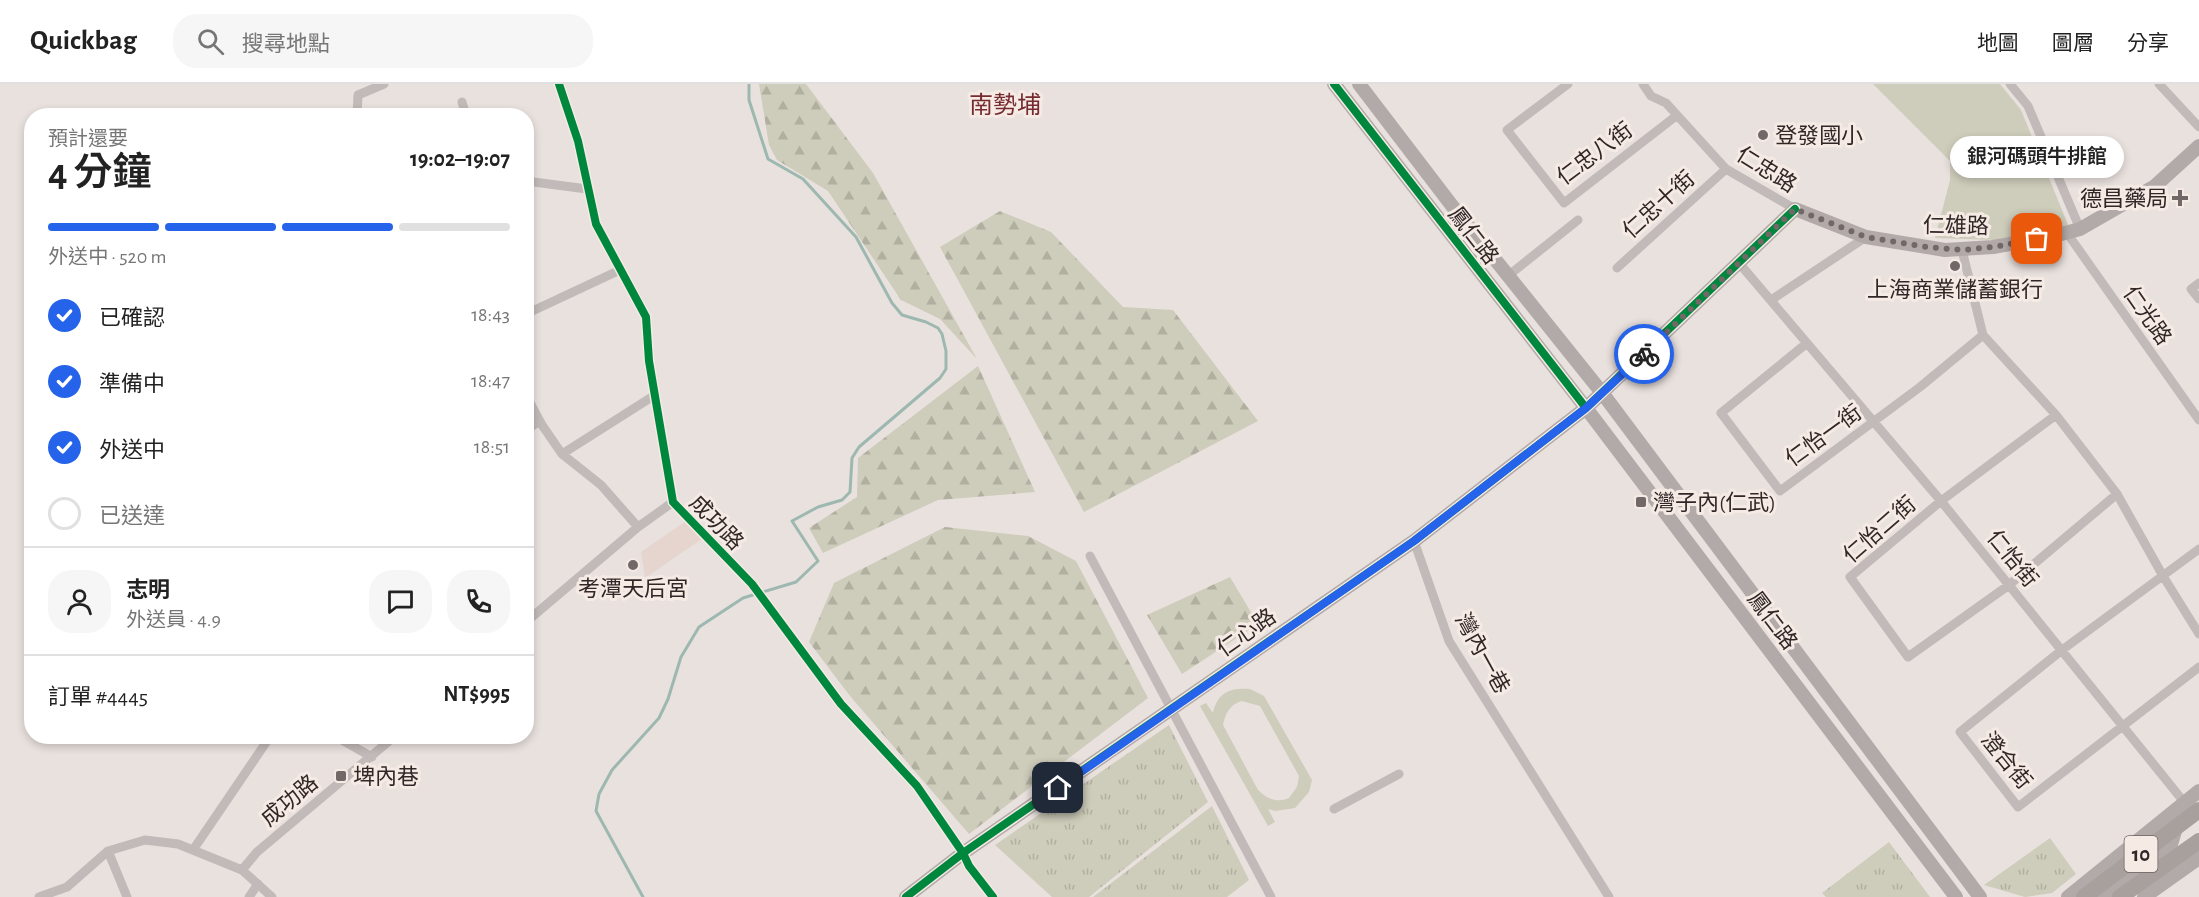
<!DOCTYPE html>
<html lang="zh-TW">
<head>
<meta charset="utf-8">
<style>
  body { margin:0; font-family:"Alegreya Sans","Noto Sans TC",sans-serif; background:#f6f6f6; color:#222; height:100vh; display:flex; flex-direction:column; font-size:22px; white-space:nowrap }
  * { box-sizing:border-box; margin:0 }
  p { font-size:20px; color:#767676 }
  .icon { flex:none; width:33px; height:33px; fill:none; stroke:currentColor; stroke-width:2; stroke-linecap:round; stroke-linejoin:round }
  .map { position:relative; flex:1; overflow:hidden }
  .drawer { position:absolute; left:24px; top:24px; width:510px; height:636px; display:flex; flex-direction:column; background:#fff; border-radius:24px; box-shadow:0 3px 9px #0003 }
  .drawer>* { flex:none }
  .pin { position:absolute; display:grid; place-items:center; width:51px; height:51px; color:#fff; margin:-26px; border-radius:12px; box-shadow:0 3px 9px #0006 }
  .courier { position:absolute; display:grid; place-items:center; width:60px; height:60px; margin:-30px; border:4px solid #2563eb; border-radius:50%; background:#fff; color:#222; box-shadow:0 2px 8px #0007 }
  .bubble { position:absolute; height:42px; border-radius:21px; background:#fff; box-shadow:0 3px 9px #0003; font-size:20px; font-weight:600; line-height:42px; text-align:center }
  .overview em { font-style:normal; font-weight:600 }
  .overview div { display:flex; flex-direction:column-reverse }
  .overview { display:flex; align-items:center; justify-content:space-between; height:102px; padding:0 24px }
  h1 { font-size:39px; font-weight:600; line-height:45px }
  .bar { display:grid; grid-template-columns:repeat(4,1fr); gap:9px 6px; align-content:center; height:72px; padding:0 24px }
  .bar i { height:8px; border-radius:4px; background:#e0e0e0 }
  .bar .current { background:#2563eb }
  .bar p { grid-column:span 4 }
  .line { display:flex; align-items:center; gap:15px; padding:0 24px; border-top:2px solid #e0e0e0 }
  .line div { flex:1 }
  .round { display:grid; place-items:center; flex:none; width:63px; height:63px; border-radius:24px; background:#f6f6f6 }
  ol { padding:0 24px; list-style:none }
  li { display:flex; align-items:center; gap:18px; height:66px }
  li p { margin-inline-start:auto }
  li .icon { padding:6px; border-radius:50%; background:#2563eb; color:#fff; stroke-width:4 }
  li:last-child { color:#767676 }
  li i { width:33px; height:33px; border:3px solid #e0e0e0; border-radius:50% }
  header { display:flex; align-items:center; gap:36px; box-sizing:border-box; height:84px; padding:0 30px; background:#fff; border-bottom:2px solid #e0e0e0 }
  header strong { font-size:28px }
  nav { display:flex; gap:33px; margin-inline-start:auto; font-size:21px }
  .search { width:420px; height:54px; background:#f6f6f6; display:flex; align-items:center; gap:15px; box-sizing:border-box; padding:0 21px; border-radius:24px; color:#767676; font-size:22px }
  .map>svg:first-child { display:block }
  .grass { fill:url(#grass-tufts) }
  .forest { fill:url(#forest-firs) }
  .park { fill:#ceccba; fill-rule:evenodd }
  .plaza { fill:#e6d5cf }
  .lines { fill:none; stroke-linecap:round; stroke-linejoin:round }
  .stream { stroke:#9db8b0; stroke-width:3 }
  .street { stroke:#c1bab8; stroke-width:9 }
  .secondary { stroke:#b2aaa8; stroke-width:14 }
  .highway { stroke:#a8a09d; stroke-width:16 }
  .highway-bridge { stroke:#a8a09d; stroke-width:16 }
  .cycleway-casing { stroke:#f6eae5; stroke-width:11 }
  .cycleway { stroke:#00873e; stroke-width:8 }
  .done { stroke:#716867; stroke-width:6; stroke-dasharray:0 10.8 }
  .route { stroke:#2563eb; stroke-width:8 }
  .poi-dot { fill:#716867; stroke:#f6eae5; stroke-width:2 }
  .labels { text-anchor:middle; stroke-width:6; stroke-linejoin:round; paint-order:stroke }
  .shield { fill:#f6eae5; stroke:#6c6260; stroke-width:1.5 }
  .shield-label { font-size:21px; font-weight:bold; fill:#312727 }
  .poi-label { font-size:22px; fill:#312727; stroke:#f6eae5; text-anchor:start }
  .street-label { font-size:22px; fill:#312727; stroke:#f6eae5 }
  .neighbourhood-label { font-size:24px; fill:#752b2f; stroke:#f6eae5 }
</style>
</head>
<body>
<header>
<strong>Quickbag</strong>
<div class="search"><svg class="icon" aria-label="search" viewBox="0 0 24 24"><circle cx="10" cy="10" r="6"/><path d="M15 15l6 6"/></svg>搜尋地點</div>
<nav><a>地圖</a><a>圖層</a><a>分享</a></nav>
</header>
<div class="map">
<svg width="2199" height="813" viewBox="0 0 2199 813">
  <defs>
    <pattern id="grass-tufts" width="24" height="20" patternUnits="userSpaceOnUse" patternTransform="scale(1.5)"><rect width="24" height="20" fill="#ceccba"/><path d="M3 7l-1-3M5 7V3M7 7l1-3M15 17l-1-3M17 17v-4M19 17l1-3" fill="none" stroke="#b1afa0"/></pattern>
    <pattern id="forest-firs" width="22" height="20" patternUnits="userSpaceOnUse" patternTransform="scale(1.5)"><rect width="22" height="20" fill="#ceccba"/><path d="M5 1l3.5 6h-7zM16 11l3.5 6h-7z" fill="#b1afa0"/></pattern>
  </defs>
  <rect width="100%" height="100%" fill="#e9e1de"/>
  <path class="grass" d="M 1169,641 L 1208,718 L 1089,813 L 1052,813 L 995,761 Z
    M 1212,722 L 1249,796 L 1227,813 L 1093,813 Z
    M 2050,754 L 2076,790 L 2052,809 L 2025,813 L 1984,801 Z
    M 1889,758 L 1930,813 L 1826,813 L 1822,809 Z"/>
  <path class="forest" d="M 759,0 L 806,0 L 873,89 L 977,275 L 940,235 L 901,216 L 828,107 L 777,76 L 769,61 Z
    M 1000,127 L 1051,148 L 1123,223 L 1173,226 L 1258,337 L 1084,428 L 940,163 Z
    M 978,282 L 1035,408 L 938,416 L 823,469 L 809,444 L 857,413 L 858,374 Z
    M 945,443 L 1028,452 L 1076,477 L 1148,614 L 969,750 L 850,612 L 809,558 L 834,499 Z
    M 1230,493 L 1258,540 L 1182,590 L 1147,531 Z"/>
  <path class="park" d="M 1873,0 L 2000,0 L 2021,26 L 2069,143 L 2029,149 L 1994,156 L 1935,154 L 1950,96 L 1950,77 Z
    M 1250,605 L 1264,612 L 1312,696 L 1309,708 L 1295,724 L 1275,727 L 1268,725 L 1275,738 L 1268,742 L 1200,622 L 1206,619 L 1213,629 C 1218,608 1230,604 1250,605 ZM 1242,617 L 1260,622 L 1299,692 L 1297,703 L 1289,714 C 1277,719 1267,715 1258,706 L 1223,641 C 1225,630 1230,620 1242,617 Z"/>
  <path class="plaza" d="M 689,435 L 706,452 L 645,494 L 641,468 Z"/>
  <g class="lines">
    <path class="stream" d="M 643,813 L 596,727 L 599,710 L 612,686 L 659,634 L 668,615 L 681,573 L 699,543 L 743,514 L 796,498 L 818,477 L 792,437 L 818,423 L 842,416 L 850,408 L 852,374 L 859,363 L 940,294 L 946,285 L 946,267 L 942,250 L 938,244 L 926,238 L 902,231 L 892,219 L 856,153 L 803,95 L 768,75 L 749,16 L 749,0"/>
    <path class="street" d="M 559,0 L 578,57 L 596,140 L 646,233 L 649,277 L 673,418 L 752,500 L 841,620 L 917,702 L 963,769 L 969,782 L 993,813
      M 1568,0 L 1507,46 L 1564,119 L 1676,32
      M 1643,0 L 1651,12 L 1666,19 L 1726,85 L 1795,125
      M 2010,0 L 2028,22 L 2080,145
      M 2159,0 L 2199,43
      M 462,18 L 466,32
      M 357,32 L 358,11 L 384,0
      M 526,97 L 587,105
      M 2067,149 L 2199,336
      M 1739,179 L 1941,417 L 2184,718
      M 1617,184 L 1726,85
      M 1509,191 L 1578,136
      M 2199,199 L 2191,205 L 2199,215
      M 1771,216 L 1866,153
      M 526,230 L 620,186
      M 1983,251 L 2056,331
      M 1807,259 L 1721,329 L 1780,407 L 1920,303 L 1983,251 L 1962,166
      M 526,311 L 542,341 L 562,370 L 601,401 L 638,443
      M 526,346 L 540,337
      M 562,370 L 655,311
      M 2117,410 L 2009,501 L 1908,573 L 1850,493 L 1941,417 L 2056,331 L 2117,410 L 2163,492 L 2199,550
      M 1414,457 L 1449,557 L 1609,813
      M 2199,465 L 2062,566 L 1960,648 L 2018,723 L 2199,583
      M 1090,472 L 1271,813
      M 526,538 L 638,443 L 673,418
      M 335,652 L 372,673
      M 1334,725 L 1399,690
      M 193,766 L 267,657 L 263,652
      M 108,767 L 127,813
      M 242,786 L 257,768 L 395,652
      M 39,813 L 67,803 L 108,767 L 145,756 L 178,760 L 242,786 L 272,813
      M 249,813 L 258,800"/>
    <path class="secondary" d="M 1334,0 L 1586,324 L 1956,813
      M 1359,0 L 1453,123 L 1603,310 L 1980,813
      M 906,813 L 963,769 L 1414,457 L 1586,324 L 1795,125 L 1866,153 L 1945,166 L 1993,163 L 2054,152 L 2080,145 L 2155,102 L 2199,62
      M 2068,813 L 2199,707
      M 2102,813 L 2170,764 L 2177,740
      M 2144,813 L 2199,774"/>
    <path class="highway" d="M 2120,813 L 2199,757"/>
    <path class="highway-bridge" d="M 2084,813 L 2199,726"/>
    <defs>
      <path id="cycleway" d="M 559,0 L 578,57 L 596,140 L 646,233 L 649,277 L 673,418 L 752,500 L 841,620 L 917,702 L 963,769 L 969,782 L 993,813
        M 1334,0 L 1586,324
        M 906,813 L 963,769 L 1414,457 L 1586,324 L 1795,125"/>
    </defs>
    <use href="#cycleway" class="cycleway-casing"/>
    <use href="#cycleway" class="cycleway"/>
  </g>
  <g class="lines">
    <path class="done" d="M 1644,270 L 1795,125 L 1866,153 L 1926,163 L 1962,166 L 1993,163 L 2037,155"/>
    <path class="route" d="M 1058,704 L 1414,457 L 1586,324 L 1644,270"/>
  </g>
  <g class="poi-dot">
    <circle cx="1763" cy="51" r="6"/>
    <path d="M2177 105h6v6h6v6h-6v6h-6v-6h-6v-6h6z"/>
    <circle cx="1955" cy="182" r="6"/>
    <rect x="1635" y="412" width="12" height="12" rx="3"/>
    <circle cx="633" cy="481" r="6"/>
    <rect x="335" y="686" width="12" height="12" rx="3"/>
  </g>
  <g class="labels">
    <rect class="shield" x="2124.5" y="752" width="33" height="36" rx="4.5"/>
    <g class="shield-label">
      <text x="2141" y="777">10</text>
    </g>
    <g class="poi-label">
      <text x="1775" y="59">登發國小</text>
      <text x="2168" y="122" text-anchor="end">德昌藥局</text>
      <text x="1955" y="213" text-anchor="middle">上海商業儲蓄銀行</text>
      <text x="1653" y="426">灣子內(仁武)</text>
      <text x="633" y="512" text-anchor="middle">考潭天后宮</text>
      <text x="353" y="700">埤內巷</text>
    </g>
    <g class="street-label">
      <text transform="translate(1594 69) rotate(-37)" y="8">仁忠八街</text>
      <text transform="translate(1767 85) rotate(32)" y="8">仁忠路</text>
      <text transform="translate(1658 120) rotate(-42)" y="8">仁忠十街</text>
      <text transform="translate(1956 141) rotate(1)" y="8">仁雄路</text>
      <text transform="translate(1474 151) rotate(52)" y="8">鳳仁路</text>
      <text transform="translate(2148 231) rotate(55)" y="8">仁光路</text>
      <text transform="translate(1823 351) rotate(-36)" y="8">仁怡一街</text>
      <text transform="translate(717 438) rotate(46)" y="8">成功路</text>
      <text transform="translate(1879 445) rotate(-41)" y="8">仁怡二街</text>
      <text transform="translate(2013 474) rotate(51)" y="8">仁怡街</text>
      <text transform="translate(1773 536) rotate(53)" y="8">鳳仁路</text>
      <text transform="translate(1246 548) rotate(-35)" y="8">仁心路</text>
      <text transform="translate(1483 569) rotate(61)" y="8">灣內一巷</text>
      <text transform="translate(2007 676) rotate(51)" y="8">澄合街</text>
      <text transform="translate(289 716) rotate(-40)" y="8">成功路</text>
    </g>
    <g class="neighbourhood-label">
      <text x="1005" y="29">南勢埔</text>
    </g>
  </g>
</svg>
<div class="pin" style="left:2037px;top:155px;background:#ea580c"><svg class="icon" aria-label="bag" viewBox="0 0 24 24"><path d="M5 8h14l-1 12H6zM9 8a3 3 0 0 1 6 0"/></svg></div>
<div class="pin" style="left:1058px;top:704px;background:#1f2937"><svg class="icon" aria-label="home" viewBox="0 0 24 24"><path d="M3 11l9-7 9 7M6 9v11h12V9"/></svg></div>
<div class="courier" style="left:1644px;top:270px"><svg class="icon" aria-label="bike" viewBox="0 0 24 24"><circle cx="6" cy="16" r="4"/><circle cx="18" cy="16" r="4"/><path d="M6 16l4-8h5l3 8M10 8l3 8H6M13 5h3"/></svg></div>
<div class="bubble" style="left:1950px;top:52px;width:174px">銀河碼頭牛排館</div>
<section class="drawer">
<div class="overview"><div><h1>4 分鐘</h1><p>預計還要</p></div><em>19:02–19:07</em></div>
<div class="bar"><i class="current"></i><i class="current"></i><i class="current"></i><i></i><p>外送中 · 520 m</p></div>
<ol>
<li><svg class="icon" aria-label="check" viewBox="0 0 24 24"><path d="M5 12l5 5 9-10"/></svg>已確認<p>18:43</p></li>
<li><svg class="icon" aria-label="check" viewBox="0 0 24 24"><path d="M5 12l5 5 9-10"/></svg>準備中<p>18:47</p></li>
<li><svg class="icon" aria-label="check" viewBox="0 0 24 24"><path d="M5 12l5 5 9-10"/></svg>外送中<p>18:51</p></li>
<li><i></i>已送達</li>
</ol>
<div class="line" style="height:108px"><a class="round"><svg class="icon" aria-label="person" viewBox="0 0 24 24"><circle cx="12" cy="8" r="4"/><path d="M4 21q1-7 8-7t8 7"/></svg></a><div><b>志明</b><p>外送員 · 4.9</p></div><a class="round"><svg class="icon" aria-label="chat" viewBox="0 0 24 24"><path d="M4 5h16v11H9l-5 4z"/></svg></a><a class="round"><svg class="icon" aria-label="phone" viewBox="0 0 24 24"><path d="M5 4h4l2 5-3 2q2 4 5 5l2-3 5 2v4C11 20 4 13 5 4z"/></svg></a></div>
<div class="line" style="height:78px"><div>訂單 #4445</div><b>NT$995</b></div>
</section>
</div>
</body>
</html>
